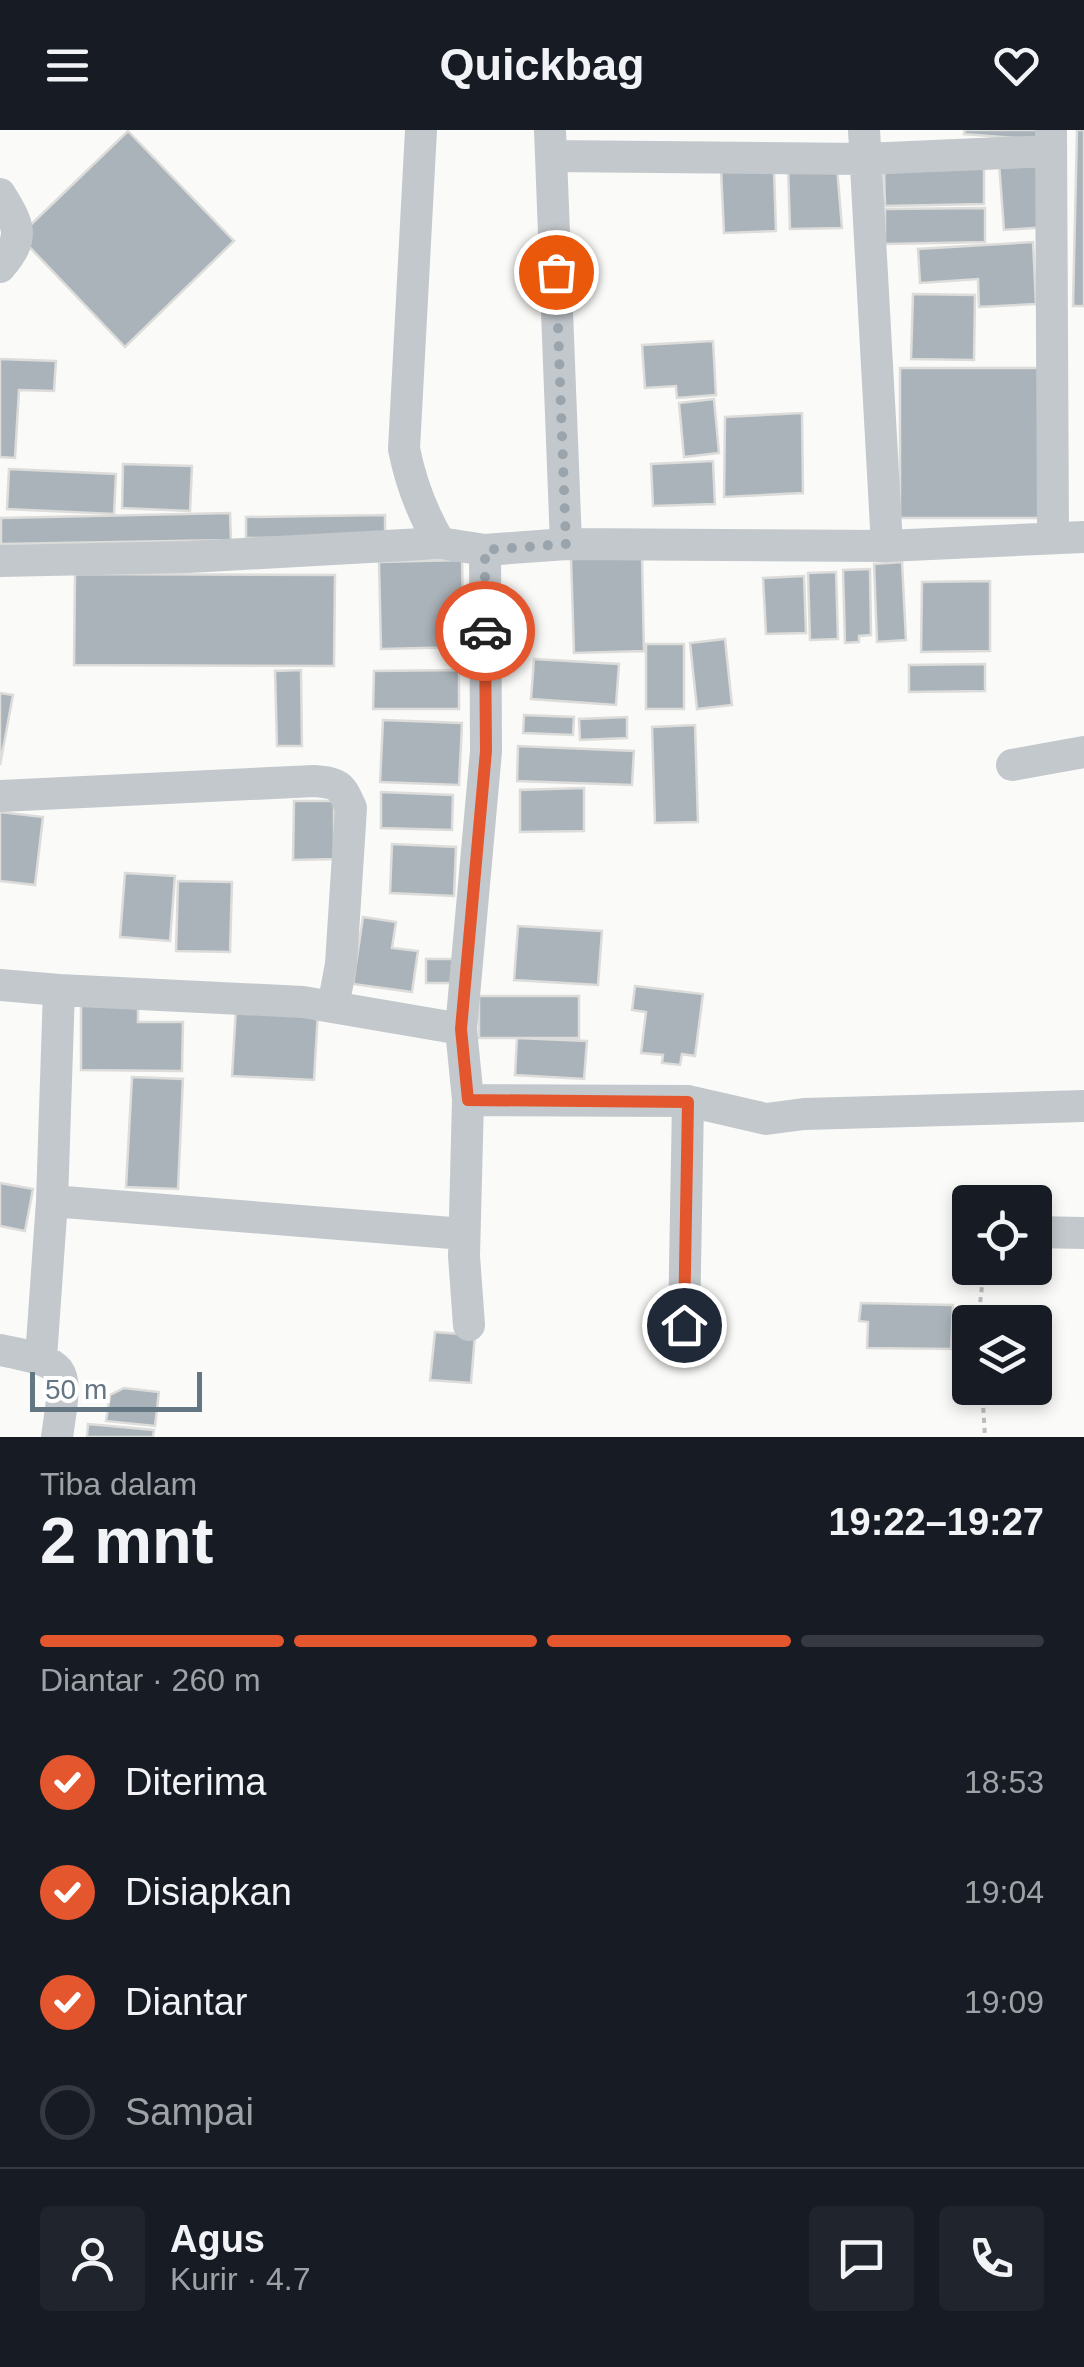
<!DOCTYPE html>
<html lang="id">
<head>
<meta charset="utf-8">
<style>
  body { margin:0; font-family:Arial,sans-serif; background:#20242c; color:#f1f3f6; height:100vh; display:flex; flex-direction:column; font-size:38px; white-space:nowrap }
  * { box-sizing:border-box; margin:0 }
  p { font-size:32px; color:#9ea1a6 }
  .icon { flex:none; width:55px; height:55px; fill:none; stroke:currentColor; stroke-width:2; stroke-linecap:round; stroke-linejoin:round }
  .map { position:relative; height:1307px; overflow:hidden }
  .details { display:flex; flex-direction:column; background:#171b24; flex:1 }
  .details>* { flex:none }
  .tools { position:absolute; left:952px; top:1055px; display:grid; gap:20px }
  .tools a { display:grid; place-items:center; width:100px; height:100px; border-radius:10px; background:#171b24; box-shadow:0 5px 15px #0003; font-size:50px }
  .scale { position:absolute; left:30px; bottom:25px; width:172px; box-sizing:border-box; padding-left:10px; border:5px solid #657683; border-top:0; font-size:28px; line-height:35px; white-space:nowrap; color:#657683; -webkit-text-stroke:8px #fff; paint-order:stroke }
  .pin { position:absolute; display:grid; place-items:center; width:85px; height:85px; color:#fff; margin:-42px; border:5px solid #fff; border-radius:50%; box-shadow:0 2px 10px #0007 }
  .courier { position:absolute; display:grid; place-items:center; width:100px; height:100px; margin:-50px; border:8px solid #e4572e; border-radius:50%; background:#fff; color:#222; box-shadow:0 2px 12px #0007 }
  .summary em { font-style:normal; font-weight:600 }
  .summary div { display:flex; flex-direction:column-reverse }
  .summary { display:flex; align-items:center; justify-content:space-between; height:170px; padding:0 40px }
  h1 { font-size:65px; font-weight:600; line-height:75px }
  .bar { display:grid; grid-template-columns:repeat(4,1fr); gap:15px 10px; align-content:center; height:120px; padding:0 40px }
  .bar i { height:12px; border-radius:8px; background:#363941 }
  .bar .active { background:#e4572e }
  .bar p { grid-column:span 4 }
  .line { display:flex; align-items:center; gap:25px; padding:0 40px; border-top:2px solid #363941 }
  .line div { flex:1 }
  .round { display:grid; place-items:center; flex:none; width:105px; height:105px; border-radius:10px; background:#20242c }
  ol { padding:0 40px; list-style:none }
  li { display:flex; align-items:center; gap:30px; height:110px }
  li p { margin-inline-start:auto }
  li .icon { padding:10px; border-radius:50%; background:#e4572e; color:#fff; stroke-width:4 }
  li:last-child { color:#9ea1a6 }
  li i { width:55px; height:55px; border:5px solid #363941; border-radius:50% }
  header { display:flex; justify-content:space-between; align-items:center; height:130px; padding:0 40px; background:#171b24; font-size:45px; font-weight:600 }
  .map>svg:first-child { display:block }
  .building { fill:#aab3b9; stroke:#dcdcda; stroke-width:2.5 }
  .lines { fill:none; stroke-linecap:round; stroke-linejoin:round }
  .path { stroke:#bbbfc2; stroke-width:4; stroke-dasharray:5 5; stroke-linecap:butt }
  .minor { stroke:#c3c8cc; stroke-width:32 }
  .done { stroke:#99a4ac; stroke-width:10; stroke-dasharray:0 18 }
  .route { stroke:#e4572e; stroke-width:12 }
</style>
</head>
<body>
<header><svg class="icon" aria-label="menu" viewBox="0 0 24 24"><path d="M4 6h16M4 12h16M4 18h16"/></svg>Quickbag<svg class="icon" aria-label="heart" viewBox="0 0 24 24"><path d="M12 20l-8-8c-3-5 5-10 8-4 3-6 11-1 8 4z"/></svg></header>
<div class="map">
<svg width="1084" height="1307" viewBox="0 0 1084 1307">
  <rect width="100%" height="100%" fill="#fafaf8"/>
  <path class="building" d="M 965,0 L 1042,0 L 1041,10 L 964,4 Z
    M 1077,0 L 1084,0 L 1084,176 L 1073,176 Z
    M 128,1 L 234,111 L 125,217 L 19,106 Z
    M 1043,30 L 1047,97 L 1004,100 L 999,33 Z
    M 984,34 L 984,74 L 885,76 L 884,36 Z
    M 788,36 L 837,37 L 842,98 L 790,99 Z
    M 721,40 L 774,41 L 776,101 L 724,103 Z
    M 985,78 L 985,112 L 885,114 L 885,79 Z
    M 1033,112 L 1036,174 L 979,177 L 978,149 L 920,153 L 918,119 Z
    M 913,164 L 975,165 L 974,230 L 911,229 Z
    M 713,211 L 716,265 L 677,268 L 676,256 L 645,258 L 642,215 Z
    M 0,229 L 56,231 L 54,261 L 19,260 L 15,328 L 0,327 Z
    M 900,238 L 1043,238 L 1042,388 L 900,388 Z
    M 714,269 L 719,323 L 684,327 L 679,273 Z
    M 802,283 L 803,363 L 724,367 L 725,287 Z
    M 713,331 L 715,374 L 653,376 L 651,334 Z
    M 123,334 L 192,336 L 190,381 L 122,378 Z
    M 9,339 L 116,344 L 114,384 L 7,379 Z
    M 230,383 L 231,410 L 1,414 L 1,388 Z
    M 385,385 L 385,407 L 246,408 L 246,387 Z
    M 642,427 L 644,521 L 574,523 L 571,429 Z
    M 462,430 L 464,517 L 381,519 L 379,432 Z
    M 902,432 L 906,510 L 877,512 L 874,434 Z
    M 870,439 L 871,505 L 859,506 L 859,512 L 845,513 L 843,440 Z
    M 836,442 L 838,509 L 810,510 L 808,443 Z
    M 75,444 L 335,445 L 334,536 L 74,535 Z
    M 804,446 L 806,503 L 766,504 L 763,448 Z
    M 990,451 L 990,521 L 921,522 L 922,452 Z
    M 725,509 L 732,575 L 697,579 L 690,513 Z
    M 646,514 L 684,514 L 684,579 L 646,579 Z
    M 534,529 L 619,534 L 616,575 L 531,569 Z
    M 985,534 L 985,561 L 909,562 L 909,535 Z
    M 301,540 L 302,616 L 277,616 L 275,541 Z
    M 459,540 L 459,579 L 373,579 L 374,541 Z
    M 0,563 L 13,565 L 0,635 Z
    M 524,585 L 574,587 L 573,605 L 523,603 Z
    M 627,587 L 627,608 L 580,610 L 579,589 Z
    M 383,590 L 462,593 L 459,655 L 380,652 Z
    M 695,595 L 698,692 L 655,693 L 652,597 Z
    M 518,616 L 634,621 L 632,655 L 517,651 Z
    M 584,658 L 584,701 L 520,702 L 520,660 Z
    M 381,662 L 453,665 L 452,700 L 381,698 Z
    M 294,671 L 334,671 L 334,729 L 293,730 Z
    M 0,682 L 43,687 L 35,755 L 0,751 Z
    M 392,714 L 456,717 L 454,766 L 390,763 Z
    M 125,743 L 175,746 L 170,811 L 120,807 Z
    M 178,751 L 232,752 L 230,822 L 176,821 Z
    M 363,787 L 396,792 L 392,818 L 418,821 L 412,862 L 353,854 Z
    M 518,796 L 602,801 L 598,855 L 514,850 Z
    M 426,829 L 463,829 L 463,853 L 426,853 Z
    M 635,856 L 703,864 L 695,926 L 682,924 L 680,935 L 662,933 L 663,925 L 641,923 L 646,882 L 632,880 Z
    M 479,866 L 579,866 L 579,908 L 479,908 Z
    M 81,867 L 138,867 L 138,892 L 183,892 L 182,941 L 81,940 Z
    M 236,878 L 318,882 L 314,950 L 232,946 Z
    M 517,908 L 587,911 L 584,949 L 515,945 Z
    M 132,947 L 183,949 L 178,1059 L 126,1057 Z
    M 0,1053 L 33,1059 L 25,1101 L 0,1096 Z
    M 861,1173 L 953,1175 L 951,1219 L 867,1218 L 868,1192 L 859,1191 Z
    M 435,1202 L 475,1205 L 471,1253 L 430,1250 Z
    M 124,1258 L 159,1262 L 155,1296 L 106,1291 L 110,1265 Z
    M 88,1294 L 154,1300 L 153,1307 L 87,1307 Z"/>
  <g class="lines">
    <path class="path" d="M 978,1192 L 984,1138
      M 982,1258 L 985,1307"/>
    <path class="minor" d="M 421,0 L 404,319 C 411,354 422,383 440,413
      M 550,0 L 566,414
      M 864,0 L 887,416
      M 1051,1 L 1053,407
      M 551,26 L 865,29 L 1050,21
      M 0,64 C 19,95 26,107 0,137
      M 0,431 L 189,427 L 440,413 L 485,420 L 566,414 L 887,416 L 1084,407
      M 1012,635 L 1084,622
      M 0,666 L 314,651 C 339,653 341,655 351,678 L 341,834 L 333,877
      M 0,855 L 59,860 L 303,872 L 461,899
      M 468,970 L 688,971 L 766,989 L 804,984 L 1084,976
      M 52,1071 L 464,1104
      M 1035,1102 L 1084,1103
      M 469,1195 L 464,1126 L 468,970 L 461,899 L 486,621 L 485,420
      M 684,1195 L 688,971
      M 0,1220 C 72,1234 67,1237 57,1307
      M 41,1228 L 52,1071 L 59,860"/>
  </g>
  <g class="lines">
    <path class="done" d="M 485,501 L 485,420 L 566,414 L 556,142"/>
    <path class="route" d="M 485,501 L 486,621 L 461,899 L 468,970 L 688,972 L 684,1195"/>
  </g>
</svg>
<div class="tools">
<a><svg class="icon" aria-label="locate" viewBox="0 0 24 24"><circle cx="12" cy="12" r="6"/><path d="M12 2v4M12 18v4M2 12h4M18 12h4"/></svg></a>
<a><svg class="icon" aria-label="layers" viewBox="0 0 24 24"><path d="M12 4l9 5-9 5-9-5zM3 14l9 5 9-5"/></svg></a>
</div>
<div class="scale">50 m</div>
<div class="pin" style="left:556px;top:142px;background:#ea580c"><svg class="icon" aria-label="bag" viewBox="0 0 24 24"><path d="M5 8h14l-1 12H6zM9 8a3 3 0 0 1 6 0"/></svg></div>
<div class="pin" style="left:684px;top:1195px;background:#1f2937"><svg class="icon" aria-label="home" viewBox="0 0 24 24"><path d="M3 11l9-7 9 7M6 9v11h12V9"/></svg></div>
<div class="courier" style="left:485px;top:501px"><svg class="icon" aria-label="car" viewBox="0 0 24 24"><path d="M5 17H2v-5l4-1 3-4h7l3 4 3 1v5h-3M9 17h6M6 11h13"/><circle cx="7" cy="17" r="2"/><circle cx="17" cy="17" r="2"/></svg></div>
</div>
<section class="details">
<div class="summary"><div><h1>2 mnt</h1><p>Tiba dalam</p></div><em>19:22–19:27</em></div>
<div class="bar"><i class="active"></i><i class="active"></i><i class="active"></i><i></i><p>Diantar · 260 m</p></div>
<ol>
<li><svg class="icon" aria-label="check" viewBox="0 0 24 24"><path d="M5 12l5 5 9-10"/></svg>Diterima<p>18:53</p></li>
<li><svg class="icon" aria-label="check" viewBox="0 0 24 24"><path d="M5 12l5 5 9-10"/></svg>Disiapkan<p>19:04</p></li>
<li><svg class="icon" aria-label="check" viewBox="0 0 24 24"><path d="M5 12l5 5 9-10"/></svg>Diantar<p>19:09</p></li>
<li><i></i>Sampai</li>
</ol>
<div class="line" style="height:180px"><a class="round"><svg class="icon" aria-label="person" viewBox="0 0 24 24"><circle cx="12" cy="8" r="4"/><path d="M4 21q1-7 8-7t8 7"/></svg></a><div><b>Agus</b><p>Kurir · 4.7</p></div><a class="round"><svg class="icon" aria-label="chat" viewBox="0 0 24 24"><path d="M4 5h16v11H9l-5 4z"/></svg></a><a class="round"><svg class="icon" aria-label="phone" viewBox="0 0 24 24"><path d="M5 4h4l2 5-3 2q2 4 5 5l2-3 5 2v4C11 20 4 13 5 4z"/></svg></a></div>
</section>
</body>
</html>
